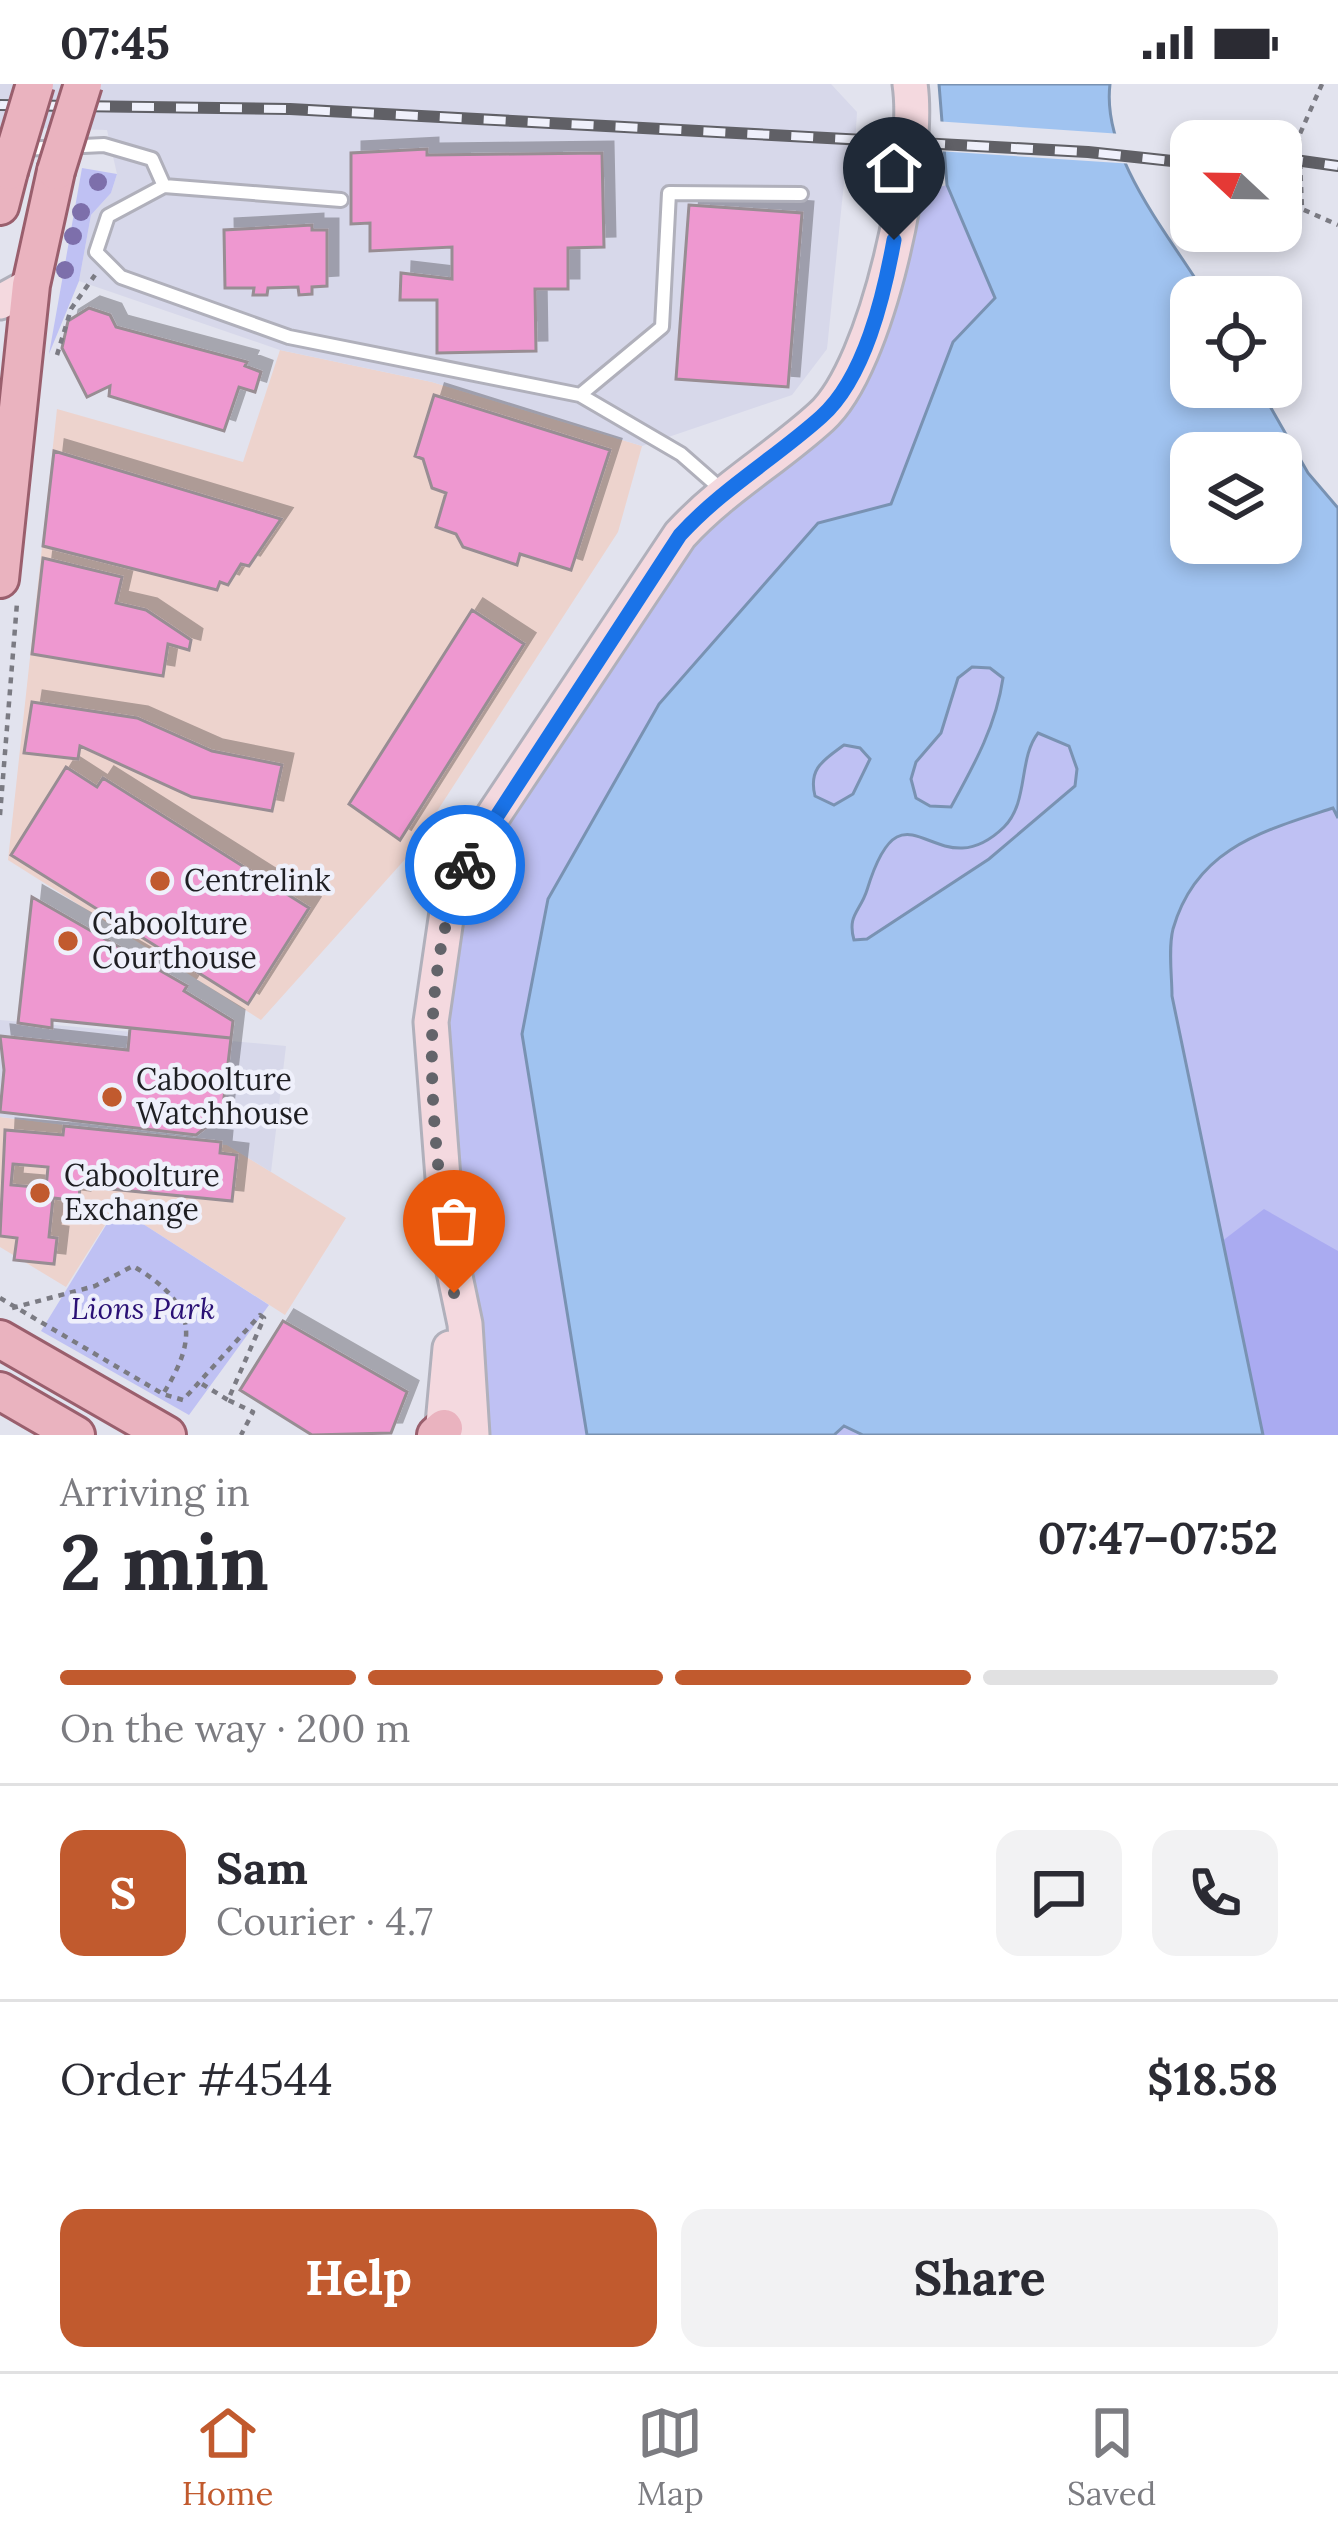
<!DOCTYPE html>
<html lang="en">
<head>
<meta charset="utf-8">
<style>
  body { margin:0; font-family:Lora,serif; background:#f2f2f3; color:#2b2b33; height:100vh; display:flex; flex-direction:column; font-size:45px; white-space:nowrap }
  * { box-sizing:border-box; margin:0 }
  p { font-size:39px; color:#7c7c81 }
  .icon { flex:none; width:66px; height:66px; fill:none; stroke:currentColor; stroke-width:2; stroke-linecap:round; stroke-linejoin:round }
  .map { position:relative; height:1351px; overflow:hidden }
  .details { display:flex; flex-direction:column; background:#fff; flex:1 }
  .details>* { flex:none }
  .needle { width:78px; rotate:292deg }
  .buttons { position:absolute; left:1170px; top:36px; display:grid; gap:24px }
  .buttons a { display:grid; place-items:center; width:132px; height:132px; border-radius:24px; background:#fff; box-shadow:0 6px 18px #0003; font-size:60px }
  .pin { position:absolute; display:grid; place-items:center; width:102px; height:102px; color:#fff; margin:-123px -51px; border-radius:50% 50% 50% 0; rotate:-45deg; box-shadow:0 0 12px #0007 }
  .pin .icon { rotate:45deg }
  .courier { position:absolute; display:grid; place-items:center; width:120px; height:120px; margin:-60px; border:9px solid #1a73e8; border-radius:50%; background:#fff; color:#222; box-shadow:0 3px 15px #0007 }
  .summary em { font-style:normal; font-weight:800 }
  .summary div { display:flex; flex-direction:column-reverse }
  .summary { display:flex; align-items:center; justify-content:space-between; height:204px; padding:0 60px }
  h1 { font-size:78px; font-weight:800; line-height:90px }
  .bar { display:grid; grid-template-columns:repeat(4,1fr); gap:18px 12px; align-content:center; height:144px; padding:0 60px }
  .bar i { height:15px; border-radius:9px; background:#e1e1e2 }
  .bar .active { background:#c15a2e }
  .bar p { grid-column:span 4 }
  .line { display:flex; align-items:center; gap:30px; padding:0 60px; border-top:3px solid #e1e1e2 }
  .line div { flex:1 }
  .round { display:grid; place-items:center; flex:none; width:126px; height:126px; border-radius:24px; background:#f2f2f3 }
  .cta { display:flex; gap:24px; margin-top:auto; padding:24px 60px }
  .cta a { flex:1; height:138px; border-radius:24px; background:#c15a2e; color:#fff; font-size:48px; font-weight:800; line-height:138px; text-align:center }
  .cta a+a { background:#f2f2f3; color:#2b2b33 }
  .status { display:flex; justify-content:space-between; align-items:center; height:84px; padding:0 60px; background:#fff; direction:ltr }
  .status svg { height:33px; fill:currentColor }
  .tabs { display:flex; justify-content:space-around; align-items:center; height:168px; border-top:3px solid #e1e1e2; background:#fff; font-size:33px; color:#7c7c81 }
  .tabs a { display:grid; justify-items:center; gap:6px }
  .tabs .active { color:#c15a2e }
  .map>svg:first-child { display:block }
  .commercial { fill:#edd3cd }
  .built { fill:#d7d8ea }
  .green { fill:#bfc1f3 }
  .forest { fill:#aaabf1 }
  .water { fill:#a0c3f0; stroke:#7992b2; stroke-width:3; fill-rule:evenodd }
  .pier { fill:#e2e3ee }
  .building { fill:#ee98d0; stroke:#988d93; stroke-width:3; fill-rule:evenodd; filter:url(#shadow) }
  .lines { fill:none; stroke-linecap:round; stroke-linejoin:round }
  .lane-casing { stroke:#b0b0bb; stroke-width:18 }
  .secondary-casing { stroke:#b0b0bb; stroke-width:39 }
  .primary-casing { stroke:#9a5f6d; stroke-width:42 }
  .path { stroke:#7b7b83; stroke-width:4.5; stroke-dasharray:6 6; stroke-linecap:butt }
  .lane { stroke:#fff; stroke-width:12 }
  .secondary { stroke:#f4d9df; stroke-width:33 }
  .primary { stroke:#eab3bf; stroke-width:36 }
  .rail-casing { stroke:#606066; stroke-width:12 }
  .rail { stroke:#eff0fb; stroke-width:8; stroke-dasharray:22; stroke-linecap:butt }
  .primary-bridge-casing { stroke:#9a5f6d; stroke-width:42; stroke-linecap:butt }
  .primary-bridge { stroke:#eab3bf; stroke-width:36 }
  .tree { fill:#7d6fab }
  .done { stroke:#63646a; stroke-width:12; stroke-dasharray:0 21.6 }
  .route { stroke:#1a73e8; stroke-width:15 }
  .poi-dot { fill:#c15a2e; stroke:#eff0fb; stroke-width:4.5 }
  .labels { text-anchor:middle; stroke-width:9; stroke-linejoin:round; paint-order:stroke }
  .poi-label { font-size:30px; fill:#1f1f23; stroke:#eff0fb; text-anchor:start }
  .park-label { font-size:30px; font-style:italic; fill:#2a1075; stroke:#eff0fb }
</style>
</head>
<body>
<div class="status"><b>07:45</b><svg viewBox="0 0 49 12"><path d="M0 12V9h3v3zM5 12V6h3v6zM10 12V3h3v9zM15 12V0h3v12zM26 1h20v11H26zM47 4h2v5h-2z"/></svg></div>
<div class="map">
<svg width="1338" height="1351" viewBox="0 0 1338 1351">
  <defs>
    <filter id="shadow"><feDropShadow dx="11" dy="-11" stdDeviation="0" flood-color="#0004"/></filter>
  </defs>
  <rect width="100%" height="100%" fill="#e2e3ee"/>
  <path class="commercial" d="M 280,266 L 432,298 L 642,362 L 618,448 L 408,772 L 261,936 L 8,776 L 57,325 L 243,378 Z
    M 0,1033 L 227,1061 L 346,1134 L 285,1231 L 126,1129 L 110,1133 L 66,1203 L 0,1163 Z"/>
  <path class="built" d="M 0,0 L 831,0 L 857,28 L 855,62 L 847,69 L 827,265 L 792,311 L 642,362 L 432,298 L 280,266 L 79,197 L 91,131 L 111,109 L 117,90 L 107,46 L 0,43 Z
    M 0,936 L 286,962 L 271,1088 L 227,1061 L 0,1033 Z"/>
  <path class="green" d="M 82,84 L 117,90 L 111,109 L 91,131 L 79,197 L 49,270 Z
    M 947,101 L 996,214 L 1205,512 L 1301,657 L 1338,734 L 1338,1351 L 486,1351 L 479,1222 L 455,1209 L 431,938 L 448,821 L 680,451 L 825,330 L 902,113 Z
    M 126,1129 L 269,1221 L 189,1331 L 41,1247 L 111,1133 Z"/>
  <path class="forest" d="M 1264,1125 L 1338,1167 L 1338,1351 L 1263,1351 L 1221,1158 Z"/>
  <path class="water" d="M 939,0 L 1110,0 C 1101,73 1171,153 1207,213 L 1191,213 L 1191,303 L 1259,303 L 1308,389 L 1338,424 L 1338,734 L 1333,724 C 1263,747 1196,764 1173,845 C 1168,865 1172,892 1172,912 L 1263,1351 L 863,1351 L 844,1342 L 834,1351 L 587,1351 L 522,950 L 548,815 L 659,620 L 818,439 L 891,420 L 953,258 L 995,214 L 947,101 ZM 1191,369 L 1281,369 L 1281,459 L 1191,459 ZM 972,583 L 990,584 L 1003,594 C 996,642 974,681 951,723 L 930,722 L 916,714 L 911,695 L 916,678 L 941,649 L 958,594 ZM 1038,649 L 1069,662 L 1077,685 L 1075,702 L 989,775 L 867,855 L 854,856 C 847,831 860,828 867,806 C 904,685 935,810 1004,743 C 1029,718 1018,675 1038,649 ZM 844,661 L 860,664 L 870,675 L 853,710 L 834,721 L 815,712 C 808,684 824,676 844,661 Z"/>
  <path class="pier" d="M 934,37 L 1122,50 L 1134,80 L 937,67 Z"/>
  <path class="building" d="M 427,65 L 427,71 L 602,69 L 604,163 L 568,164 L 568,205 L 535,205 L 536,267 L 437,269 L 437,216 L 400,216 L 401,189 L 452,195 L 452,163 L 370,167 L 370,139 L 351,140 L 351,69 Z
    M 689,121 L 802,129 L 788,303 L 676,295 Z
    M 312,141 L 312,146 L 327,146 L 327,202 L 312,203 L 312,210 L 299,211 L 298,203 L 268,204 L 267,211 L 253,211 L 254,204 L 225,204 L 224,146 Z
    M 89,224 L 110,231 L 116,243 L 247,278 L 245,282 L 261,288 L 255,308 L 239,303 L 224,347 L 109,312 L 110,302 L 87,313 L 62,264 L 68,237 Z
    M 434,311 L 610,366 L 571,486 L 520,470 L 517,481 L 463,463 L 456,450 L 436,443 L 446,409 L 432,404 L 423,375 L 415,372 Z
    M 54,367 L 281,435 L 249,482 L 241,480 L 228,501 L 220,498 L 217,506 L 43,462 Z
    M 43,474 L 122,493 L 116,519 L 146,526 L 191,556 L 189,566 L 168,560 L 163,592 L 32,570 Z
    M 472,526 L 524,560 L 400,756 L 349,720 Z
    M 32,618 L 137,634 L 212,667 L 282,681 L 272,727 L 192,713 L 80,662 L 78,675 L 24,669 Z
    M 66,683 L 97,703 L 103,694 L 309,824 L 248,920 L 11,771 Z
    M 32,813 L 187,902 L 184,907 L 233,937 L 231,954 L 52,936 L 52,944 L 18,939 Z
    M 130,944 L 231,954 L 222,1031 L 196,1051 L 0,1028 L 4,986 L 0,952 L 128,966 Z
    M 64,1042 L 221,1058 L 220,1069 L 237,1071 L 232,1117 L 80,1102 L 79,1117 L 53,1114 L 49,1153 L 57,1154 L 54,1180 L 14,1176 L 17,1154 L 0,1152 L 5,1046 L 63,1051 ZM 13,1080 L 48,1083 L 46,1104 L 11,1101 Z
    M 283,1237 L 407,1308 L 391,1349 L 312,1351 L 240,1306 Z"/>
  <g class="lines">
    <defs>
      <path id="lane" d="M 22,65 L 104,61 L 152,75 L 164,102
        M 341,116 L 164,102 L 108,132 L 96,168 L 121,193 L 289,253 L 580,311 L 681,370 L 722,406
        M 580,311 L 662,243 L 669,109 L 801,110"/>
      <path id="secondary" d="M 0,218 L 31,201
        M 442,1351 L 450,1264
        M 472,1351 L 465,1240 L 448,1159 L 431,938 L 448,821 L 473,762 L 680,451 C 723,404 775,375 821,333 C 878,282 921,74 910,0"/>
      <path id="primary" d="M 0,122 L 9,87
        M 0,495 L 31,201 L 56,87
        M 0,1255 L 167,1351
        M 0,1307 L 76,1351
        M 436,1351 L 444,1344"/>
    </defs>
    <use href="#lane" class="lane-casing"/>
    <use href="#secondary" class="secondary-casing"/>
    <use href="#primary" class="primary-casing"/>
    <path class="path" d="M 1322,0 L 1299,52 L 1302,125 L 1338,141
      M 57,271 L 71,225 L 95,191
      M 0,731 L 17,519
      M 0,1214 L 163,1310 L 183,1316 L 260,1231 L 264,1234 L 228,1316 L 253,1328 L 241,1351
      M 12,1224 L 95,1202 L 133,1182 C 193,1218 201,1250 163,1310
      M 202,1300 L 228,1316"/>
    <use href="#lane" class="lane"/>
    <use href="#secondary" class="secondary"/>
    <use href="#primary" class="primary"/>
    <defs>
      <path id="rail" d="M 0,21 L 290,25 L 1088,68 L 1191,79
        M 1281,74 L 1338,82"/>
    </defs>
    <use href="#rail" class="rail-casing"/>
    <use href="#rail" class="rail"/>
    <defs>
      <path id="primary-bridge" d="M 9,87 L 35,0
        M 56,87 L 83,0"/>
    </defs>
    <use href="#primary-bridge" class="primary-bridge-casing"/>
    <use href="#primary-bridge" class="primary-bridge"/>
  </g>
  <g class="tree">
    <circle cx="98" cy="98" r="9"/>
    <circle cx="81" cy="128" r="9"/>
    <circle cx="73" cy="152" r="9"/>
    <circle cx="65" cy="186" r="9"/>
  </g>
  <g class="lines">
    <path class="done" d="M 454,1209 C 436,1070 410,914 465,781"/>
    <path class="route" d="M 465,781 L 680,451 C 723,404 774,375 821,333 C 865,294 884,211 894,156"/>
  </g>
  <g class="poi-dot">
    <circle cx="160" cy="797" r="12"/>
    <circle cx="68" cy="857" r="12"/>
    <circle cx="112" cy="1013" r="12"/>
    <circle cx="40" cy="1109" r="12"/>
  </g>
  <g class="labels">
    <g class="poi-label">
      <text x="184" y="807">Centrelink</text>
      <text x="92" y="850">Caboolture<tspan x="92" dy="34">Courthouse</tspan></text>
      <text x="136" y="1006">Caboolture<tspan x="136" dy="34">Watchhouse</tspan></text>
      <text x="64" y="1102">Caboolture<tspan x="64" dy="34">Exchange</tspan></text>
    </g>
    <g class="park-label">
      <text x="143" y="1235">Lions Park</text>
    </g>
  </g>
</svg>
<div class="buttons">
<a><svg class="needle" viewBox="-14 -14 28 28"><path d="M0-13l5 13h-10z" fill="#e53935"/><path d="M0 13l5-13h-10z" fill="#7c7c81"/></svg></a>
<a><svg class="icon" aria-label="locate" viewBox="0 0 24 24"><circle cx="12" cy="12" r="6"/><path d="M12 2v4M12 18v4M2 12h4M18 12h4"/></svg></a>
<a><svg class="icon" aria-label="layers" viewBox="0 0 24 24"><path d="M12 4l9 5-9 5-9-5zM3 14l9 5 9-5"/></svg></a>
</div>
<div class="pin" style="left:454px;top:1209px;background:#ea580c"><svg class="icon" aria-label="bag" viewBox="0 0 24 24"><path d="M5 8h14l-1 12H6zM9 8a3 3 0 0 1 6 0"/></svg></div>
<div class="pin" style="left:894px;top:156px;background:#1f2937"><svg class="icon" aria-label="home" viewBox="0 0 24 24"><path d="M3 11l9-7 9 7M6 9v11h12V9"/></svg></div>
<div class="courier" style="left:465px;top:781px"><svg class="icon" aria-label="bike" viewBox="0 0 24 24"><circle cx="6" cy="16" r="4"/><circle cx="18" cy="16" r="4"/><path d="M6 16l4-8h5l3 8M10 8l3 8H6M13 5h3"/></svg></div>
</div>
<section class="details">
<div class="summary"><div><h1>2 min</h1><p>Arriving in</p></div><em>07:47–07:52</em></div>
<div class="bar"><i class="active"></i><i class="active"></i><i class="active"></i><i></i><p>On the way · 200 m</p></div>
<div class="line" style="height:216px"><b class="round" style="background:#c15a2e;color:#fff">S</b><div><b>Sam</b><p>Courier · 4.7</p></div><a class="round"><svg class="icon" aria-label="chat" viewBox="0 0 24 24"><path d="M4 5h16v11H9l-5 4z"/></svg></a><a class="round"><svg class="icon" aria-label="phone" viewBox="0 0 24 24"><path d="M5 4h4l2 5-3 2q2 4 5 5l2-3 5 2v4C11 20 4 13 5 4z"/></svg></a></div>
<div class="line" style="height:156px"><div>Order #4544</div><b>$18.58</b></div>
<div class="cta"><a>Help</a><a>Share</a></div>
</section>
<nav class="tabs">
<a class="active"><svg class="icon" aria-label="home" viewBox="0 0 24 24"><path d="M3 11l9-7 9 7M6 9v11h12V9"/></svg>Home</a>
<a><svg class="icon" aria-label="map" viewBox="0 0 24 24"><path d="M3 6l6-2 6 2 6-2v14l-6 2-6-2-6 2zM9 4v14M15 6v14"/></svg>Map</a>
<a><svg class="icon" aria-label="saved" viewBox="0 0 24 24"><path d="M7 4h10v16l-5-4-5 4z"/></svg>Saved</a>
</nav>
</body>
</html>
